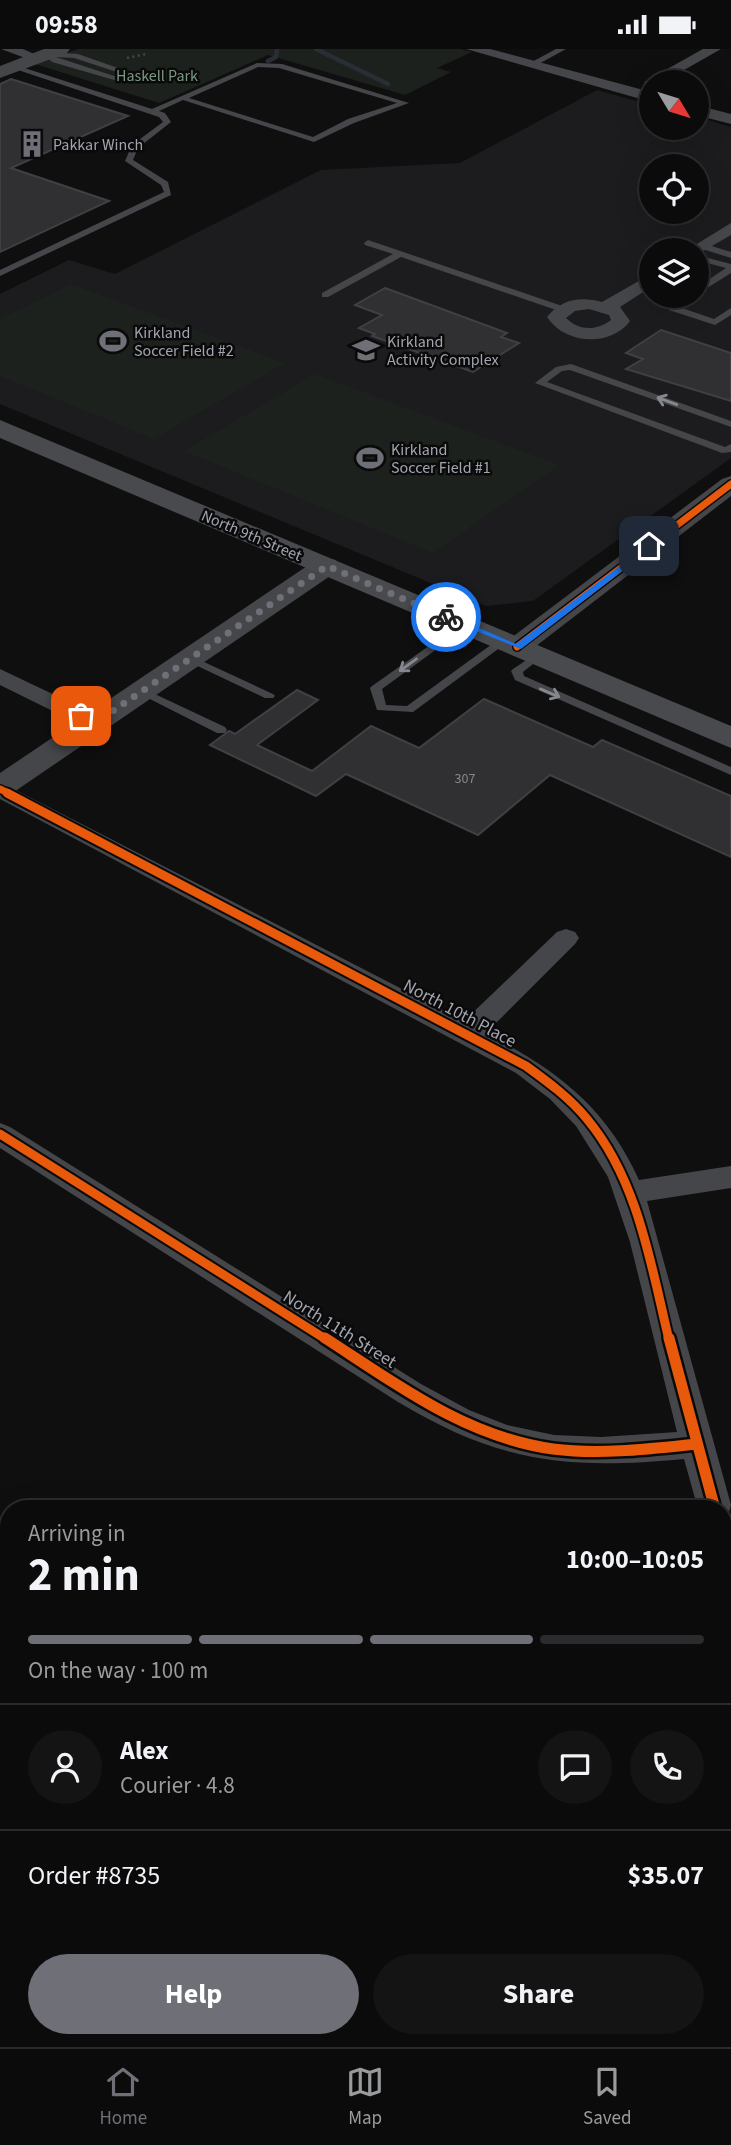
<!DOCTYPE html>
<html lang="en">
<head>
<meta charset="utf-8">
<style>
  body { margin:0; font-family:"Source Sans 3",sans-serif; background:#141415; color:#f1f3f6; height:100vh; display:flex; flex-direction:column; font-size:26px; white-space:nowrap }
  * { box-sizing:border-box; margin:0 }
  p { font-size:23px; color:#9a9b9d }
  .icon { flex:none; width:38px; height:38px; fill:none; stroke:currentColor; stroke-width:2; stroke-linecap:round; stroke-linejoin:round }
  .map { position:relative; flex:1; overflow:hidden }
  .panel { position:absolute; left:0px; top:1451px; width:732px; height:548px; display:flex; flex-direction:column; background:#0b0b0c; border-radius:28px 28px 0 0; box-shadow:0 7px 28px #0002,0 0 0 2px #2b2b2d }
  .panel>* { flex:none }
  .needle { width:46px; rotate:128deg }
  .tools { position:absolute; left:639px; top:21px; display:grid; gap:14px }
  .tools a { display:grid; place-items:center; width:70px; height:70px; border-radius:50%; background:#0b0b0c; box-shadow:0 7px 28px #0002,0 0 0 2px #2b2b2d; font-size:35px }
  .pin { position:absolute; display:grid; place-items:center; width:60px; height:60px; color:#fff; margin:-30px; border-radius:14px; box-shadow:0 4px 10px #0006 }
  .courier { position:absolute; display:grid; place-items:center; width:70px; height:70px; margin:-35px; border:5px solid #1a73e8; border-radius:50%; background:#fff; color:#222; box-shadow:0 2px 9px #0007 }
  .summary em { font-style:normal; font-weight:700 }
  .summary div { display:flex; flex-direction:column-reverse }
  .summary { display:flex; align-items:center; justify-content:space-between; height:119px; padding:0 28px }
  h1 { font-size:46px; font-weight:700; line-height:52px }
  .bar { display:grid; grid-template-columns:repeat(4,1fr); gap:10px 7px; align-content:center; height:84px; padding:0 28px }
  .bar i { height:9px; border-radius:5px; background:#2b2b2d }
  .bar .current { background:#6f7077 }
  .bar p { grid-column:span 4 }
  .line { display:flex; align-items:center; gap:18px; padding:0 28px; border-top:2px solid #2b2b2d }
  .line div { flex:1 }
  .round { display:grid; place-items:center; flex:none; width:74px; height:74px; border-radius:37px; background:#141415 }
  .action { display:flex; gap:14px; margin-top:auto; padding:14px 28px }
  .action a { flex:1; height:80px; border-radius:42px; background:#6f7077; color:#fff; font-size:28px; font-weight:700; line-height:80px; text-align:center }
  .action a+a { background:#141415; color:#f1f3f6 }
  .status { display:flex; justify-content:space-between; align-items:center; height:49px; padding:0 35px; background:#0b0b0c; direction:ltr }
  .status svg { height:19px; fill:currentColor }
  .tabs { display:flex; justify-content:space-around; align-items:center; height:98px; border-top:2px solid #2b2b2d; background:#0b0b0c; font-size:19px; color:#9a9b9d }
  .tabs a { display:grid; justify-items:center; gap:4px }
  .tabs .current { color:#6f7077 }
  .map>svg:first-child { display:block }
  .built { fill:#1c1c1e; fill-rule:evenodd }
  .green { fill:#1c211d }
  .water { fill:#292e35 }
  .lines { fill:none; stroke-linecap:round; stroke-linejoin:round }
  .stream { stroke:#292e35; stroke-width:4.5 }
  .building { fill:#303032; stroke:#3f4043; stroke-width:2 }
  .path { stroke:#47474a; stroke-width:2.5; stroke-dasharray:2 3.5; stroke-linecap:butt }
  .service { fill:#454649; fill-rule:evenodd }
  .minor { fill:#454649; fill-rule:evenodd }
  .tertiary { fill:#454649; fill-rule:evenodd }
  .secondary { fill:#494a4d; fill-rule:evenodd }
  .cycleway-far2-casing { stroke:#0a0a0b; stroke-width:10 }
  .cycleway-far1-casing { stroke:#0a0a0b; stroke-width:13 }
  .cycleway-casing { stroke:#0a0a0b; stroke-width:16 }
  .cycleway-far2 { stroke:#e8590c; stroke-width:7 }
  .cycleway-far1 { stroke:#e8590c; stroke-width:9 }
  .cycleway { stroke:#e8590c; stroke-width:11 }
  .oneway { stroke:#868890 }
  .route { fill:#1a73e8 }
  .done { stroke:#6f7077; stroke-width:7; stroke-dasharray:0 12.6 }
  .labels { text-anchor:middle; stroke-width:5; stroke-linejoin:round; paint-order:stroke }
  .number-label { font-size:14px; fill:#868790 }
  .far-park-label { font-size:16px; fill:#7a9881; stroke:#0a0a0b }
  .far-poi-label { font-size:16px; fill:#a2a4af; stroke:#0a0a0b; text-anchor:start }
  .far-street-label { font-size:16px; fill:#a2a4af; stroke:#0a0a0b }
  .street-label { font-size:18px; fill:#a2a4af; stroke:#0a0a0b }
</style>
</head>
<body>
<div class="status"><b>09:58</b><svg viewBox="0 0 49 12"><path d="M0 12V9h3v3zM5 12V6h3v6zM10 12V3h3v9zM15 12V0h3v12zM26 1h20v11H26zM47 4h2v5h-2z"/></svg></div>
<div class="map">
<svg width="731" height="1998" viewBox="0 0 731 1998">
  <rect width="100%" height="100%" fill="#0f0f10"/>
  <path class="built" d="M 597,41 L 651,56 L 651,79 L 696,79 L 697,68 L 731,78 L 731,409 L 533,552 L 486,557 L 0,355 L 0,245 L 69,211 L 115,225 L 321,121 L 460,114 ZM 651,117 L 696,117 L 696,163 L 651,163 ZM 651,201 L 696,201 L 696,247 L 651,247 Z"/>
  <path class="green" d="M 78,0 L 460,0 L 472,3 L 437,19 L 451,23 L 405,46 L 268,6 L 159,54 L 35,15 Z
    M 71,235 L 285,314 L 154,390 L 0,327 L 0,270 Z
    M 315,325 L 559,416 L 433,504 L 184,402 Z"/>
  <path class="water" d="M 111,1990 L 264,1990 L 264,1998 L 115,1998 Z"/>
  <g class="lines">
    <path class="stream" d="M 316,0 L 388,35
      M 268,12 L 276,8 L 277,0"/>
  </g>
  <path class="building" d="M 11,30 L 128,67 L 11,119 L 109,152 L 0,203 L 0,35 Z
    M 385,239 L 507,284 L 501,288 L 519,294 L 473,323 L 372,287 L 375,285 L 359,279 L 382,266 L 355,256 Z
    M 661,281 L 731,304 L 731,352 L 626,320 L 643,310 L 626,304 Z
    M 297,641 L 318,651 L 257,696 L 312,722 L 371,677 L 419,699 L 484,650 L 593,698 L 602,691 L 731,747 L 731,808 L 550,726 L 478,786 L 346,725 L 316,747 L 210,696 L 229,682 L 235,685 Z"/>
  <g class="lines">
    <path class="path" d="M 127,9 L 146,5"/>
    <path class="service" d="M 556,0 L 566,0 L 535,17 L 528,15 Z
      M 48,3 L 78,5 L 135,25 L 114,31 L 52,13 L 44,5 ZM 56,8 L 74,9 L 123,25 L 114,27 Z
      M 257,14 L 282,15 L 409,54 L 354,74 L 314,93 L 183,51 L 159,62 L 165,64 L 171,73 L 138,99 L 133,111 L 168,133 L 171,146 L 0,227 L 0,221 L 164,143 L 161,136 L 125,112 L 132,96 L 163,73 L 159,68 L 12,19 L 12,15 L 152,60 ZM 258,18 L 279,19 L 397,54 L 348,70 L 313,88 L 189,49 Z
      M 368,191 L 565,258 L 567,260 L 559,262 L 401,208 L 328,248 L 322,248 L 322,244 L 393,205 L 365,196 L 364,194 Z
      M 702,194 L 731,203 L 731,209 L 699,199 L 698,197 Z
      M 696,206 L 731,215 L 731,224 L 696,246 L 696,239 L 726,219 L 696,211 Z
      M 685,247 L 695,247 L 679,258 L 714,270 L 731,259 L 731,266 L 715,276 L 669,261 L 669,257 Z
      M 571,315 L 731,372 L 731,378 L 570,321 L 562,322 L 547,333 L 725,398 L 731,395 L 731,403 L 722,404 L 535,334 L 556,318 Z
      M 463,573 L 469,576 L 467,578 L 382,640 L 386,656 L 407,657 L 499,590 L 503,589 L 509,592 L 413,663 L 377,661 L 370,639 L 372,637 Z
      M 537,604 L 543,607 L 523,623 L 524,627 L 731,718 L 731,726 L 515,631 L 511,622 L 513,620 Z
      M 191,607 L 273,645 L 275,647 L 273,649 L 265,649 L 187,612 L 185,610 Z
      M 142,639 L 225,678 L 227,681 L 225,684 L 217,684 L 138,644 L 136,642 Z"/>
    <path class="minor" d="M 1,0 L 23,0 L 43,9 L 36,13 Z
      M 466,0 L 490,0 L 651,43 L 651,53 Z
      M 703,0 L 721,0 L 663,33 L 651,33 L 651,37 L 644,33 Z
      M 696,56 L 731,65 L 731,75 L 696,66 Z
      M 731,174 L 731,186 L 696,206 L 696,201 L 687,201 Z
      M 651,225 L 651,238 L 620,258 L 630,272 C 610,299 564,295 547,268 C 561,250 581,247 602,253 ZM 589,260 L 609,266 L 611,271 C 597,282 579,282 566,269 L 575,262 Z
      M 0,620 L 103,669 L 107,674 L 103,679 L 87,679 L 0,636 Z
      M 0,733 L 464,972 L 557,883 L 566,880 L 575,883 L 579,889 L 575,895 L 486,984 C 555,1020 606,1057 639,1131 L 731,1117 L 731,1139 L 647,1152 L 731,1456 L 727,1470 L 731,1471 L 731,1522 L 723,1519 L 723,1460 L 698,1460 L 684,1410 C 567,1421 500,1414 398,1353 L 0,1099 L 0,1074 L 10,1078 L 421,1335 L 469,1361 L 507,1376 L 554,1386 L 601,1388 L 677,1383 L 630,1193 L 608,1128 L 576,1077 L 550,1050 L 516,1024 L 0,750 Z"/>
    <path class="tertiary" d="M 44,0 L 70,0 L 67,4 L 0,29 L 0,17 Z
      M 731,427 L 731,447 L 527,604 L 517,606 L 507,604 L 503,598 L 507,592 L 722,430 Z
      M 326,509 L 336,511 L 339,517 L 336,523 L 11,745 L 0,747 L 0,724 L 316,511 Z"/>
    <path class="secondary" d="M 0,371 L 731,677 L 731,699 L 0,389 Z"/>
    <defs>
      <path id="cycleway-far2" d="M 517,598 L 731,435
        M 0,740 L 10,745"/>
      <path id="cycleway-far1" d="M 7,744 L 526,1017 C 548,1033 570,1049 587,1070 C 638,1131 651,1216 669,1291
        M 0,1085 L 327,1291"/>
      <path id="cycleway" d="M 325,1289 C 396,1335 466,1388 553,1400 C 600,1406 649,1400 696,1395
        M 669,1289 L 715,1460"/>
    </defs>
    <use href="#cycleway-far2" class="cycleway-far2-casing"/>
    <use href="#cycleway-far1" class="cycleway-far1-casing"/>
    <use href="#cycleway" class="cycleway-casing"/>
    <use href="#cycleway-far2" class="cycleway-far2"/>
    <use href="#cycleway-far1" class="cycleway-far1"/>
    <use href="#cycleway" class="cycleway"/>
  </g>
  <defs><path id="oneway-shaft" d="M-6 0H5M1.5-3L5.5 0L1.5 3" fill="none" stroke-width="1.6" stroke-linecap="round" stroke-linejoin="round" transform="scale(1.75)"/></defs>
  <g class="oneway">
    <use href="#oneway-shaft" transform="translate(667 352) rotate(-160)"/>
    <use href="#oneway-shaft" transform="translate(408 616) rotate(144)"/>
    <use href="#oneway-shaft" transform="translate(550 644) rotate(23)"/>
  </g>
  <path class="route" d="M 649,495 L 652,499 L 521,600 L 441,568 L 449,566 L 516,595 Z"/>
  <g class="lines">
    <path class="done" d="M 81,667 L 95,674 L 327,517 L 446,568"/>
  </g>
  <defs>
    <symbol id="building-bare" viewBox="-9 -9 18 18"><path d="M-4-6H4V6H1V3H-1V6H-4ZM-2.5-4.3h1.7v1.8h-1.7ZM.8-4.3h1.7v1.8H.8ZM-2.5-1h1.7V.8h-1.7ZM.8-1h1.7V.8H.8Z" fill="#6f7077" stroke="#0a0a0b" stroke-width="2.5" paint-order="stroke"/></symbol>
    <symbol id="stadium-bare" viewBox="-9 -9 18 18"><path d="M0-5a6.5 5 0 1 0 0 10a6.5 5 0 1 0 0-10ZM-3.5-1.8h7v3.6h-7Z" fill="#6f7077" stroke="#0a0a0b" stroke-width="2.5" paint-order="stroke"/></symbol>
    <symbol id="school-bare" viewBox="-9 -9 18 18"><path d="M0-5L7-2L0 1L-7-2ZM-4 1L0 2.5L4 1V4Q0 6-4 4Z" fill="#6f7077" stroke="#0a0a0b" stroke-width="2.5" paint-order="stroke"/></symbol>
  </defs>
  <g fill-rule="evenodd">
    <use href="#building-bare" x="13" y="76" width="38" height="38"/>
    <use href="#stadium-bare" x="94" y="273" width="38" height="38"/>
    <use href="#school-bare" x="347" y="282" width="38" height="38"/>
    <use href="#stadium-bare" x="351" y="390" width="38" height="38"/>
  </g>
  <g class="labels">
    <g class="number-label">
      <text x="465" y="734">307</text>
    </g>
    <g class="far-park-label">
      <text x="157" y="32">Haskell Park</text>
    </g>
    <g class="far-poi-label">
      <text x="53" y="101">Pakkar Winch</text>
      <text x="134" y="289">Kirkland<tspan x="134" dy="18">Soccer Field #2</tspan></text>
      <text x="387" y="298">Kirkland<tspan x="387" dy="18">Activity Complex</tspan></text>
      <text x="391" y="406">Kirkland<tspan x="391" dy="18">Soccer Field #1</tspan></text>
    </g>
    <g class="far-street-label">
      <text transform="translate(252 486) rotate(23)" y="6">North 9th Street</text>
    </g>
    <g class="street-label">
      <text transform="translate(460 964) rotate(28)" y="6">North 10th Place</text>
      <text transform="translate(340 1280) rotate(32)" y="6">North 11th Street</text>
    </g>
  </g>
</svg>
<div class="tools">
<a><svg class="needle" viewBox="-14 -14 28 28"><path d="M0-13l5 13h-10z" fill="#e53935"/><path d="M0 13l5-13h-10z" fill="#9a9b9d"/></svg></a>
<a><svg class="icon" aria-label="locate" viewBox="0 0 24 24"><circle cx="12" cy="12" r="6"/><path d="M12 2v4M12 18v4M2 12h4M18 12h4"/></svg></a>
<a><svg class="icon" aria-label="layers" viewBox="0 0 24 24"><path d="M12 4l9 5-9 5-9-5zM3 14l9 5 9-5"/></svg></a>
</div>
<div class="pin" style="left:81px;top:667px;background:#ea580c"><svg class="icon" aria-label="bag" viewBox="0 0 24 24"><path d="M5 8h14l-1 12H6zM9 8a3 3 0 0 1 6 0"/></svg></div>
<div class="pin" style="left:649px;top:497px;background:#1f2937"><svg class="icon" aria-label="home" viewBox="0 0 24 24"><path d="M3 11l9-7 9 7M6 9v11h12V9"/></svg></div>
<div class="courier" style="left:446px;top:568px"><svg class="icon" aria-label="bike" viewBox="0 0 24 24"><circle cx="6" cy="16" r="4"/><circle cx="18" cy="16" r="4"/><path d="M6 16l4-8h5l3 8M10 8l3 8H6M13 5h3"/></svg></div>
<section class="panel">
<div class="summary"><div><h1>2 min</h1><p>Arriving in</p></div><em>10:00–10:05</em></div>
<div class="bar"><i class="current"></i><i class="current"></i><i class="current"></i><i></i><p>On the way · 100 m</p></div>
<div class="line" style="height:126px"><a class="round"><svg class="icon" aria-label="person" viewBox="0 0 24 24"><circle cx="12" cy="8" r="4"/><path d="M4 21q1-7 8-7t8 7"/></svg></a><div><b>Alex</b><p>Courier · 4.8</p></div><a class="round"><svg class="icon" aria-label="chat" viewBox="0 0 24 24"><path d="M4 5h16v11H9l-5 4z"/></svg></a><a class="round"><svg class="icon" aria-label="phone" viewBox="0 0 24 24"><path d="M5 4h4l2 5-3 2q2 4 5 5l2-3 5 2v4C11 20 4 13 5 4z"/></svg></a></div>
<div class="line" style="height:91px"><div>Order #8735</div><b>$35.07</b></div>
<div class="action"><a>Help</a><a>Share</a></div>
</section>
</div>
<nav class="tabs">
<a class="current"><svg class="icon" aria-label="home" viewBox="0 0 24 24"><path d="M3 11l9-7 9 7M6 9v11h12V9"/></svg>Home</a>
<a><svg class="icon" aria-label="map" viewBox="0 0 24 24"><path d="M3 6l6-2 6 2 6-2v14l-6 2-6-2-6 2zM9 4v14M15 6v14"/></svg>Map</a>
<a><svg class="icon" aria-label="saved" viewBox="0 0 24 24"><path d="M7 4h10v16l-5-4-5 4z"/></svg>Saved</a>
</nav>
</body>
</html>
